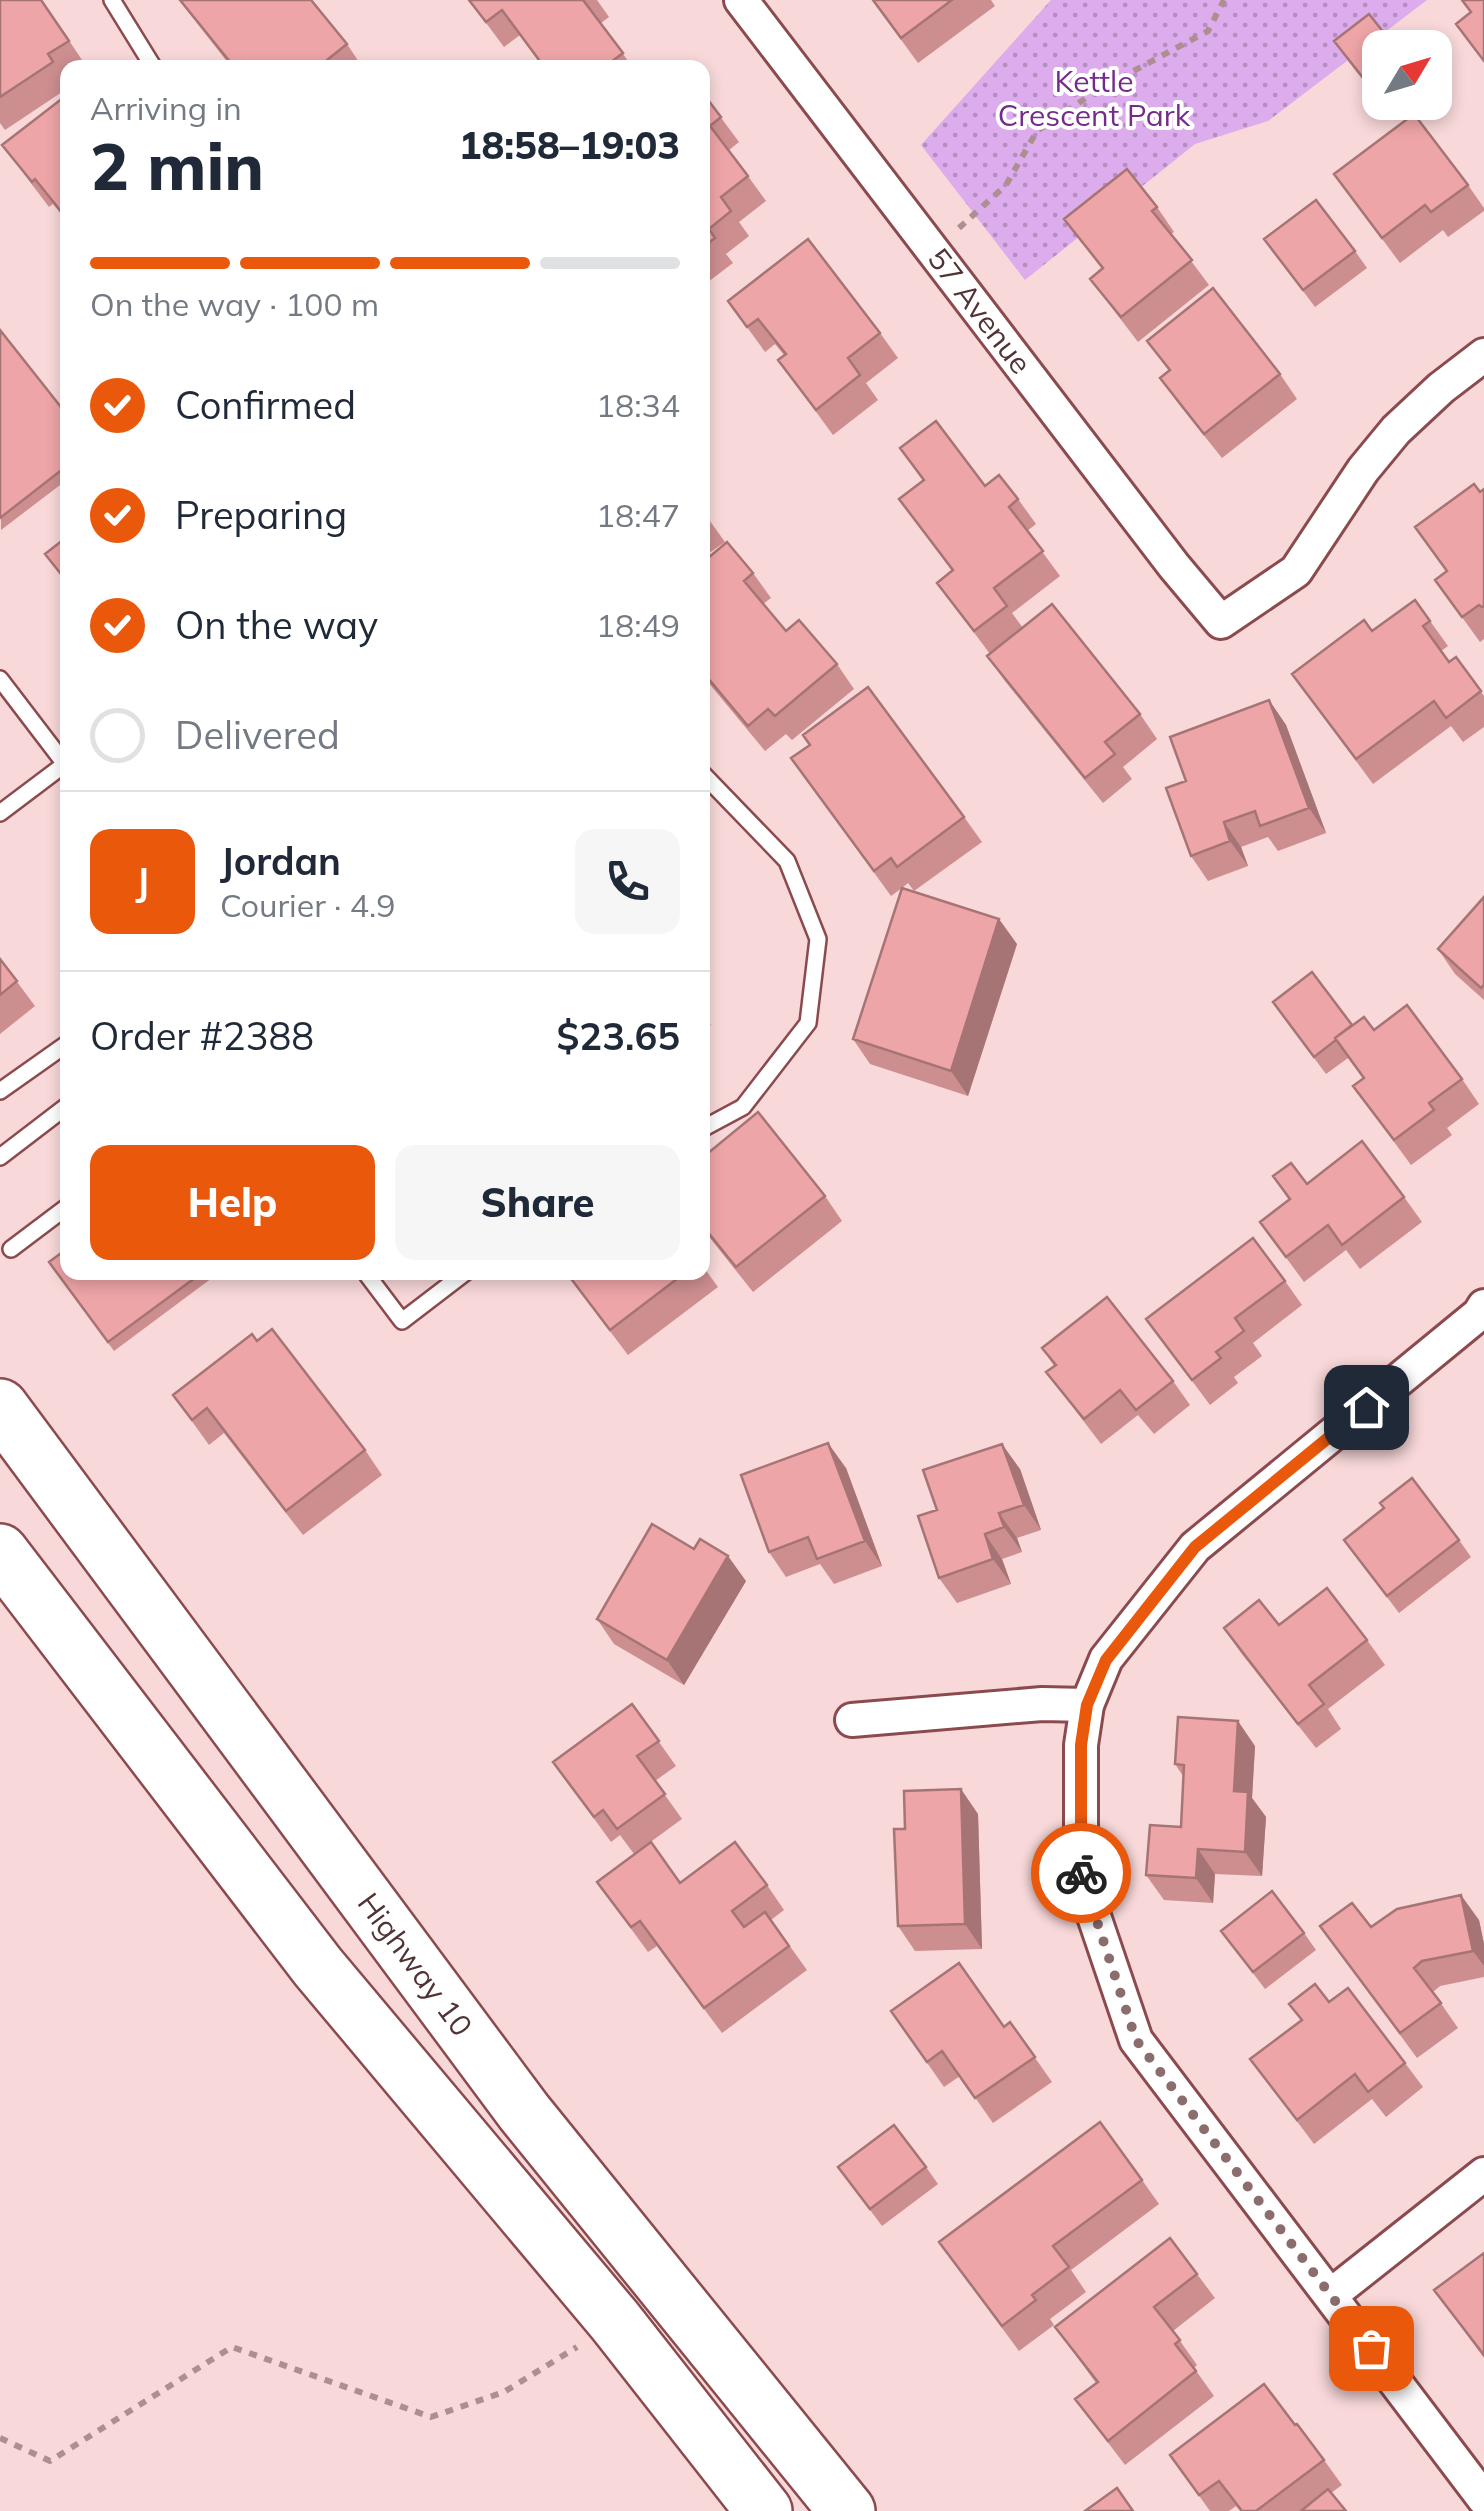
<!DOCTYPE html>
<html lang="en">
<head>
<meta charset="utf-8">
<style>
  body { margin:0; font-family:Mulish,sans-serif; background:#f6f6f7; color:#1f2937; height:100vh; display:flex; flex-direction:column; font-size:38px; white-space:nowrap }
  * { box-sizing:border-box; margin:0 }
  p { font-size:32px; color:#747a83 }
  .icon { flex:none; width:55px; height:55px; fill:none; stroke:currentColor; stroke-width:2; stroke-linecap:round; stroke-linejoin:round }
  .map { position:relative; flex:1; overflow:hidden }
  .details { position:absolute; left:60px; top:60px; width:650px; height:1220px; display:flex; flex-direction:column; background:#fff; border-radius:20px; box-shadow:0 5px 15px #0003 }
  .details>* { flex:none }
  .needle { width:65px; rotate:52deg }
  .fabs { position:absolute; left:1362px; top:30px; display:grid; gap:20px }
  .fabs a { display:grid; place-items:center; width:90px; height:90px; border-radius:20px; background:#fff; box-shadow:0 5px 15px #0003; font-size:50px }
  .pin { position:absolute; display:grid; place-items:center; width:85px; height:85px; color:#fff; margin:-42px; border-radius:20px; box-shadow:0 5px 15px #0006 }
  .courier { position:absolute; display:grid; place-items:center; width:100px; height:100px; margin:-50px; border:8px solid #ea580c; border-radius:50%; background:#fff; color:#222; box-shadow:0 2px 12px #0007 }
  .summary em { font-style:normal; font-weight:800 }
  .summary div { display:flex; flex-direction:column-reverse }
  .summary { display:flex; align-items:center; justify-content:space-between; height:170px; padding:0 30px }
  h1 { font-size:65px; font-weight:800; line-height:75px }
  .bar { display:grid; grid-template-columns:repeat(4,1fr); gap:15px 10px; align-content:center; height:120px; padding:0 30px }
  .bar i { height:12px; border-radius:8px; background:#e0e1e3 }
  .bar .active { background:#ea580c }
  .bar p { grid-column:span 4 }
  .line { display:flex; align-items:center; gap:25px; padding:0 30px; border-top:2px solid #e0e1e3 }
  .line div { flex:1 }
  .round { display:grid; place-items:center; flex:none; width:105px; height:105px; border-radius:20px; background:#f6f6f7 }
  ol { padding:0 30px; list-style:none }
  li { display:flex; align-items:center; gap:30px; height:110px }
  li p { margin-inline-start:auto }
  li .icon { padding:10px; border-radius:50%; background:#ea580c; color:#fff; stroke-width:4 }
  li:last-child { color:#747a83 }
  li i { width:55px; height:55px; border:5px solid #e0e1e3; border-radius:50% }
  .button { display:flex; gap:20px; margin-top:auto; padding:20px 30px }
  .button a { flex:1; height:115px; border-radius:20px; background:#ea580c; color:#fff; font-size:40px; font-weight:800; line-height:115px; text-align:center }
  .button a+a { background:#f6f6f7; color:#1f2937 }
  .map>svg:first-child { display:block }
  .park { fill:url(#park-dots) }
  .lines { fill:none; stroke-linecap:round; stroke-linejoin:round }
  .lane-casing { stroke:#8b4b4e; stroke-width:20 }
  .street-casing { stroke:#8b4b4e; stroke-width:38 }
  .highway-casing { stroke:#8b4b4e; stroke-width:60 }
  .path { stroke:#ae8f90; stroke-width:6; stroke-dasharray:8 8; stroke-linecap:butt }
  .lane { stroke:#fff; stroke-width:15 }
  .street { stroke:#fff; stroke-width:32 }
  .highway { stroke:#fff; stroke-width:55 }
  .wall { fill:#cd8e90 }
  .shaded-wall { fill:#a77475 }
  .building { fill:#eea5a7; stroke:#a77475; stroke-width:2.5 }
  .done { stroke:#8b6d6e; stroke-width:10; stroke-dasharray:0 18 }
  .route { stroke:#ea580c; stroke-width:12 }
  .labels { text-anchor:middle; stroke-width:8; stroke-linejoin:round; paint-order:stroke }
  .park-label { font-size:30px; fill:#742b8a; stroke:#fff }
  .street-label { font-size:30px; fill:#513334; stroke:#fff }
</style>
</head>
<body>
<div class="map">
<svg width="1484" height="2511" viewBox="0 0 1484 2511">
  <defs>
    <pattern id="park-dots" width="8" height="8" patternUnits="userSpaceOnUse" patternTransform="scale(2.5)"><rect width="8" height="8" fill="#dcacec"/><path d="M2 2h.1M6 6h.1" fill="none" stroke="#b58dc0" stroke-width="1.8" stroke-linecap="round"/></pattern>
  </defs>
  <rect width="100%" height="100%" fill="#f8d8d9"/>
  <path class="park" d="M 1051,0 L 1427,0 L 1268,121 L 1195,144 L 1025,280 L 921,145 Z"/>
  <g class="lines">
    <defs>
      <path id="lane" d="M 112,0 L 154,68
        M 0,679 L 68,768
        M 702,773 L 787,861 L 818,939 L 808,1023 L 743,1107 L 702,1129
        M 0,813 L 65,764
        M 0,1091 L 68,1043
        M 0,1157 L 68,1105
        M 11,1249 L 68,1206
        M 365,1272 L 402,1321 L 466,1272"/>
      <g id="street">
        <path id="s1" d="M 741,0 L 1174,566 L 1221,622 L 1296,571 L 1363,470 L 1396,430 L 1441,388 L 1484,355"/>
        <path d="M 1484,1306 L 1479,1314 L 1195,1547 L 1106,1659 L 1087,1705 L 1081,1745 L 1081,1878 L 1136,2040 L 1484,2499"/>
        <path d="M 852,1720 L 1042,1704 L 1087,1705"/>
        <path d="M 1331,2295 L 1484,2174"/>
      </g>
      <g id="highway">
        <path id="s2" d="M 0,1407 L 524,2112 L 847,2511"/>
        <path d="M 0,1552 L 318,1967 L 615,2321 L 764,2511"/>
      </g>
    </defs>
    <use href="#lane" class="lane-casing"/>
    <use href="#street" class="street-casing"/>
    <use href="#highway" class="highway-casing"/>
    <path class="path" d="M 959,228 L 1006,185 L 1037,131 L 1098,90 L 1208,31 L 1224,0
      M 0,2438 L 50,2461 L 232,2347 L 431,2417 L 504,2392 L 577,2347"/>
    <use href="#lane" class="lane"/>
    <use href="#street" class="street"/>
    <use href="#highway" class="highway"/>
  </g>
  <path class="wall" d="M 0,0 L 42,0 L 86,66 L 83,68 L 68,68 L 68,78 L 66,79 L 68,88 L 5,130 L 0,123 Z
    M 179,0 L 311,0 L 347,44 L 363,68 L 232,68 Z
    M 469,0 L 597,0 L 609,17 L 601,23 L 633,68 L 544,68 L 520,35 L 504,47 Z
    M 872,0 L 991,0 L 995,6 L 918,63 Z
    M 1334,41 L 1380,48 L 1380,102 L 1346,58 Z
    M 702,92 L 739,142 L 729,150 L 766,201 L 739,222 L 749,236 L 726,254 L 733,263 L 708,282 L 702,274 Z
    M 68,94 L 68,223 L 53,204 L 49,207 L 2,145 Z
    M 1381,102 L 1396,102 L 1387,110 Z
    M 1334,174 L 1468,185 L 1484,208 L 1484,211 L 1448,237 L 1443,230 L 1400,263 Z
    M 1157,207 L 1174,232 L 1171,234 L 1209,285 L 1138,342 L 1090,279 L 1102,269 L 1064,219 Z
    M 1264,239 L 1355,251 L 1367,268 L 1315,307 Z
    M 728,301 L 880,333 L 898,358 L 866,383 L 878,400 L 833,435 L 778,360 L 784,355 L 775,344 L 765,352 Z
    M 0,330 L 68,416 L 68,479 L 1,530 Z
    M 1147,341 L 1280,374 L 1297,399 L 1222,458 L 1178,403 L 1160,378 L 1169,371 Z
    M 900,448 L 1018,499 L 1036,524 L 1027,531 L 1060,576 L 1012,613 L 1023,628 L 1140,714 L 1157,739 L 1123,767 L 1132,779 L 1103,803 L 1005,681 L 987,656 L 990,654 L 937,583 L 952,571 L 899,499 L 923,481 Z
    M 1484,489 L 1484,639 L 1480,642 L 1435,580 L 1447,571 L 1480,492 Z
    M 702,510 L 725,542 L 702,558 Z
    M 702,563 L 753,573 L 771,598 L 763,604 L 786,631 L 837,664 L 854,689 L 792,740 L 786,734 L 765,751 L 702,675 Z
    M 1415,600 L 1448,646 L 1441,651 L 1449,662 L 1456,657 L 1484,696 L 1484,727 L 1463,742 L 1451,726 L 1373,784 L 1292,674 L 1372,631 Z
    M 1269,700 L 1286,725 L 1326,833 L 1278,851 L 1268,837 L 1241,847 L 1248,866 L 1208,881 L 1191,856 L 1186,781 Z
    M 809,783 L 964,817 L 982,842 L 914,891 L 908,883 L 902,888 L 1017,944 L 968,1096 L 870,1064 L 853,1039 L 902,888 L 891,896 Z
    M 1484,897 L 1484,1000 L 1455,974 L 1438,949 Z
    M 0,959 L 35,1006 L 0,1034 Z
    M 702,1013 L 711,1025 L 702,1031 Z
    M 1285,1019 L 1352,1025 L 1374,1030 L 1462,1079 L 1479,1104 L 1447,1128 L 1452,1135 L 1411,1165 L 1353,1086 L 1363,1078 L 1348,1058 L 1326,1074 Z
    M 702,1158 L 825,1196 L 842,1221 L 753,1292 L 702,1228 Z
    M 1273,1176 L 1307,1184 L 1404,1197 L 1422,1222 L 1360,1269 L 1346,1250 L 1304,1282 L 1260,1222 L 1289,1200 Z
    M 49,1262 L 68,1272 L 220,1272 L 114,1351 Z
    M 702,1265 L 718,1287 L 628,1355 L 565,1272 L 702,1272 Z
    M 1285,1281 L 1302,1305 L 1253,1343 L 1262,1356 L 1234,1377 L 1238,1383 L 1210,1405 L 1146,1319 Z
    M 257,1341 L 365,1450 L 382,1475 L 303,1535 L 224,1433 L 209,1445 L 173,1395 Z
    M 1042,1348 L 1173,1381 L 1190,1405 L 1154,1434 L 1138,1415 L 1101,1444 L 1046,1372 L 1054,1366 Z
    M 846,1468 L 882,1566 L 834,1584 L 820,1564 L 786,1577 L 769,1552 Z
    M 1020,1469 L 1041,1530 L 1017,1538 L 1022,1552 L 1002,1559 L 1011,1584 L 957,1603 L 939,1578 L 937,1510 Z
    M 1344,1540 L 1459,1540 L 1471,1557 L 1399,1613 Z
    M 746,1581 L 684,1685 L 614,1644 L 597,1619 Z
    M 1279,1625 L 1367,1640 L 1385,1665 L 1328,1709 L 1341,1729 L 1316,1748 L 1241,1653 L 1224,1628 Z
    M 632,1704 L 676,1766 L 655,1781 L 682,1819 L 634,1854 L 620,1835 L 611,1842 L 553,1762 Z
    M 1255,1746 L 1252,1798 L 1266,1817 L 1262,1876 L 1215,1874 L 1213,1903 L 1164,1900 L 1146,1875 L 1181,1827 L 1183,1776 L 1175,1764 Z
    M 978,1814 L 982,1949 L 915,1951 L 898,1926 L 905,1829 Z
    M 597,1882 L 767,1885 L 784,1910 L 771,1920 L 807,1970 L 722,2033 L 657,1946 L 648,1952 Z
    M 1479,1920 L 1484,1944 L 1484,1977 L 1440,1986 L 1433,1992 L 1458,2028 L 1417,2058 L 1320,1926 L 1371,1927 Z
    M 1221,1931 L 1304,1933 L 1316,1950 L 1265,1989 Z
    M 1329,2002 L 1405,2063 L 1423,2087 L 1386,2117 L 1372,2099 L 1314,2144 L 1250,2059 L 1301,2020 L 1289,2004 Z
    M 891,2011 L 1004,2027 L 1010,2022 L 1052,2082 L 993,2123 L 960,2076 L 944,2087 Z
    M 838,2167 L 926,2167 L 938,2184 L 882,2226 Z
    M 1142,2180 L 1159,2204 L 1071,2270 L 1086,2292 L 1050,2319 L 1054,2325 L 1019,2351 L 939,2242 Z
    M 1484,2253 L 1484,2358 L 1434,2290 Z
    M 1197,2274 L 1215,2298 L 1173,2331 L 1197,2365 L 1194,2368 L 1214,2396 L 1125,2465 L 1075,2399 L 1096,2383 L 1055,2327 Z
    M 1295,2425 L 1324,2460 L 1342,2485 L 1331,2493 L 1346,2511 L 1240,2511 L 1236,2506 L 1229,2511 L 1210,2511 L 1170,2455 Z"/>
  <path class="shaded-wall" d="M 1269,700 L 1286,725 L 1326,833 L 1309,808 Z
    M 1224,822 L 1241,847 L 1248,866 L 1230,841 Z
    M 999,919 L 1017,944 L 968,1096 L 951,1071 Z
    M 828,1443 L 846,1468 L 882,1566 L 865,1541 Z
    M 1002,1444 L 1020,1469 L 1041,1530 L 1024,1505 Z
    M 999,1513 L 1017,1538 L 1022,1552 L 1004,1527 Z
    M 985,1534 L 1002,1559 L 1011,1584 L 993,1559 Z
    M 728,1556 L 746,1581 L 684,1685 L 667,1660 Z
    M 1238,1721 L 1255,1746 L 1252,1798 L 1266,1817 L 1262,1876 L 1245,1852 L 1234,1791 Z
    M 961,1789 L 978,1814 L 982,1949 L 965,1924 Z
    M 1198,1849 L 1215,1874 L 1213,1903 L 1196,1878 Z
    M 1461,1895 L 1479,1920 L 1484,1944 L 1484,1966 L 1473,1951 Z"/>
  <path class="building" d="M 0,0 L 41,0 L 69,41 L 48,54 L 53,62 L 0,97 Z
    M 180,0 L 311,0 L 347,44 L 317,68 L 252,68 L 248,63 L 241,68 L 235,68 Z
    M 469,0 L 583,0 L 623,53 L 603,68 L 545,68 L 502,10 L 486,22 Z
    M 873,0 L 952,0 L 901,38 Z
    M 1462,0 L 1484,0 L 1484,61 L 1456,24 L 1471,12 Z
    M 1369,14 L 1396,48 L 1380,48 L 1380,89 L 1375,93 L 1334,41 Z
    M 702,92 L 721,117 L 710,126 L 748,176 L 721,197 L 731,211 L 709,229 L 715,238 L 702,248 Z
    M 68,94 L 68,220 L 35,179 L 32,182 L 2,145 Z
    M 1414,114 L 1468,185 L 1431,212 L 1425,205 L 1382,238 L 1334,174 Z
    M 1127,169 L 1157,207 L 1152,211 L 1192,260 L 1121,317 L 1090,279 L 1103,268 L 1064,219 Z
    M 1316,200 L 1355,251 L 1303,290 L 1264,239 Z
    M 808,239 L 880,333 L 848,358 L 860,375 L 816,410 L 778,360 L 786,354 L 758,319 L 747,327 L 728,301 Z
    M 1213,288 L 1280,374 L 1204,434 L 1160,378 L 1170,370 L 1147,341 Z
    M 0,330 L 68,416 L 68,465 L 0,518 Z
    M 936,421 L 985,486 L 999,475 L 1018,499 L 1009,507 L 1043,551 L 994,588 L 1007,606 L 974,631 L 937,583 L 953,570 L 899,499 L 924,480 L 900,448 Z
    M 1474,484 L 1480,492 L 1484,489 L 1484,606 L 1482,607 L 1479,605 L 1462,617 L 1435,580 L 1447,571 L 1415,527 Z
    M 68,536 L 68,583 L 45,554 Z
    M 727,542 L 753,573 L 744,581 L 786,631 L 799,620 L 837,664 L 775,716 L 768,709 L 748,726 L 702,671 L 702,563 Z
    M 1415,600 L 1430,621 L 1423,626 L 1449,662 L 1456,657 L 1481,691 L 1446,718 L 1434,701 L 1356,759 L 1292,674 L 1364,620 L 1372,631 Z
    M 1052,604 L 1140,714 L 1105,742 L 1115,754 L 1085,778 L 987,656 Z
    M 868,687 L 964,817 L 897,867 L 891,858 L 874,871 L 791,758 L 810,745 L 803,735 Z
    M 1269,700 L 1309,808 L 1260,826 L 1255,811 L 1224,822 L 1230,841 L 1191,856 L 1166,788 L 1186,781 L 1170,737 Z
    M 902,888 L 999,919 L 951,1071 L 853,1039 Z
    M 1484,897 L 1484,985 L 1481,988 L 1438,949 Z
    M 0,959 L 17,981 L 0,995 Z
    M 1312,972 L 1352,1025 L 1335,1038 L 1336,1040 L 1314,1057 L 1273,1002 Z
    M 1407,1005 L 1462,1079 L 1429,1103 L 1434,1110 L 1394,1140 L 1353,1086 L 1364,1078 L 1335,1038 L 1364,1017 L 1374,1030 Z
    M 758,1112 L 825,1196 L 736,1267 L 702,1225 L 702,1158 Z
    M 1362,1141 L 1404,1197 L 1342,1245 L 1328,1225 L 1286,1257 L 1260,1222 L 1290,1199 L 1273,1176 L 1291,1163 L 1307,1184 Z
    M 1253,1238 L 1285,1281 L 1235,1318 L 1244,1331 L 1216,1352 L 1221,1358 L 1192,1380 L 1146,1319 Z
    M 68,1248 L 68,1272 L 203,1272 L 108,1342 L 49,1262 Z
    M 566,1272 L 686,1272 L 610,1330 Z
    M 1107,1297 L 1173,1381 L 1136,1410 L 1120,1390 L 1084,1419 L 1046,1372 L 1056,1365 L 1042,1348 Z
    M 272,1329 L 365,1450 L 286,1511 L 207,1408 L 192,1420 L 173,1395 L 252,1334 L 257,1341 Z
    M 828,1443 L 865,1541 L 817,1559 L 808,1537 L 769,1552 L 741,1475 Z
    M 1002,1444 L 1024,1505 L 999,1513 L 1004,1527 L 985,1534 L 993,1559 L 939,1578 L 918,1516 L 937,1510 L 923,1470 Z
    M 1412,1478 L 1459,1540 L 1387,1596 L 1344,1540 L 1384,1508 L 1380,1503 Z
    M 652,1524 L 694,1549 L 700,1539 L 728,1556 L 667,1660 L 597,1619 Z
    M 1327,1588 L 1367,1640 L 1309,1685 L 1324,1704 L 1298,1724 L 1224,1628 L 1259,1600 L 1279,1625 Z
    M 632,1704 L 659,1741 L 637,1756 L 665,1794 L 617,1829 L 603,1810 L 594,1817 L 553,1762 Z
    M 1178,1717 L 1238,1721 L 1234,1791 L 1248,1792 L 1245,1852 L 1198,1849 L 1196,1878 L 1146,1875 L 1150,1825 L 1181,1827 L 1184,1765 L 1175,1764 Z
    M 961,1789 L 965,1924 L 898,1926 L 894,1829 L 905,1829 L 904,1791 Z
    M 651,1842 L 680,1883 L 735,1842 L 767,1885 L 732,1911 L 744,1927 L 765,1912 L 789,1946 L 704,2008 L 640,1921 L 631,1927 L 597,1882 Z
    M 1272,1891 L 1304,1933 L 1253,1972 L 1221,1931 Z
    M 1461,1895 L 1473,1951 L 1422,1961 L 1414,1968 L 1441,2003 L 1400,2033 L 1320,1926 L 1352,1903 L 1371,1927 L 1397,1909 Z
    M 959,1963 L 1004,2027 L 1010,2022 L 1035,2057 L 975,2098 L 942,2051 L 927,2062 L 891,2011 Z
    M 1315,1984 L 1329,2002 L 1348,1988 L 1405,2063 L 1368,2092 L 1355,2074 L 1297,2120 L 1250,2059 L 1302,2020 L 1289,2004 Z
    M 1100,2122 L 1142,2180 L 1053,2246 L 1069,2267 L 1032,2295 L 1036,2300 L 1002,2326 L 939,2242 Z
    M 894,2125 L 926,2167 L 870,2209 L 838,2167 Z
    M 1170,2238 L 1197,2274 L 1154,2307 L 1180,2340 L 1175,2344 L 1196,2371 L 1108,2441 L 1075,2399 L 1098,2382 L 1055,2327 Z
    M 1484,2253 L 1484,2355 L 1434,2290 Z
    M 1264,2384 L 1295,2425 L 1297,2424 L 1324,2460 L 1256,2511 L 1242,2511 L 1219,2481 L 1199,2495 L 1170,2455 Z
    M 1117,2488 L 1133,2511 L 1085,2511 Z
    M 1328,2489 L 1346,2511 L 1301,2511 Z"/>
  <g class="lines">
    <path class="done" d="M 1081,1873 L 1136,2040 L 1371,2348"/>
    <path class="route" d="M 1081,1873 L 1081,1745 L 1087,1705 L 1106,1660 L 1195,1547 L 1366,1407"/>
  </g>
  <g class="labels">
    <g class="park-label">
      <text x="1094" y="92">Kettle<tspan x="1094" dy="34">Crescent Park</tspan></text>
    </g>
    <g class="street-label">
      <text dy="10" stroke="none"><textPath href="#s1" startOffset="392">57 Avenue</textPath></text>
      <text dy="10" stroke="none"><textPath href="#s2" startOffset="695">Highway 10</textPath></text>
    </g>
  </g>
</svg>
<div class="fabs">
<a><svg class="needle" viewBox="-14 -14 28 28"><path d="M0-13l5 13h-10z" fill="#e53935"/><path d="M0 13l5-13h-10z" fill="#747a83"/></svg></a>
</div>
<div class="pin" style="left:1371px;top:2348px;background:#ea580c"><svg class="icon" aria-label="bag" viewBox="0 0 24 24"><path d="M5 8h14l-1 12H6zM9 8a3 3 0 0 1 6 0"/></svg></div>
<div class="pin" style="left:1366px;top:1407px;background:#1f2937"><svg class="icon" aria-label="home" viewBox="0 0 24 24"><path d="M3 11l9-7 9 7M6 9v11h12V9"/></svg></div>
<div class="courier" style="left:1081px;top:1873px"><svg class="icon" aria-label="bike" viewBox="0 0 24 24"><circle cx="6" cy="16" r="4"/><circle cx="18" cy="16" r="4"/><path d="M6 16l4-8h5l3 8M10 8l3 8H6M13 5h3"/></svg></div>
<section class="details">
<div class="summary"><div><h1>2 min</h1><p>Arriving in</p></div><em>18:58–19:03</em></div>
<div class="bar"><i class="active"></i><i class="active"></i><i class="active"></i><i></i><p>On the way · 100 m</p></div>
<ol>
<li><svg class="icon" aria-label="check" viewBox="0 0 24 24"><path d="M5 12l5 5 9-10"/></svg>Confirmed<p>18:34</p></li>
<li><svg class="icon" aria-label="check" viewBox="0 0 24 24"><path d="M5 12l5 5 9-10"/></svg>Preparing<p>18:47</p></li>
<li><svg class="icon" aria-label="check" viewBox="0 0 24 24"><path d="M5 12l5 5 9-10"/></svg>On the way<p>18:49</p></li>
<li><i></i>Delivered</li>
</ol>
<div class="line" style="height:180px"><b class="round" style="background:#ea580c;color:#fff">J</b><div><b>Jordan</b><p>Courier · 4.9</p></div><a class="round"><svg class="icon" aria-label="phone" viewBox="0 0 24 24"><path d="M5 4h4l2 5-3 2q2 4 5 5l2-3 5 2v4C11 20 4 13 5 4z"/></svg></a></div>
<div class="line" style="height:130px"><div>Order #2388</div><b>$23.65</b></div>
<div class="button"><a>Help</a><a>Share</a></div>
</section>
</div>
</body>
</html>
